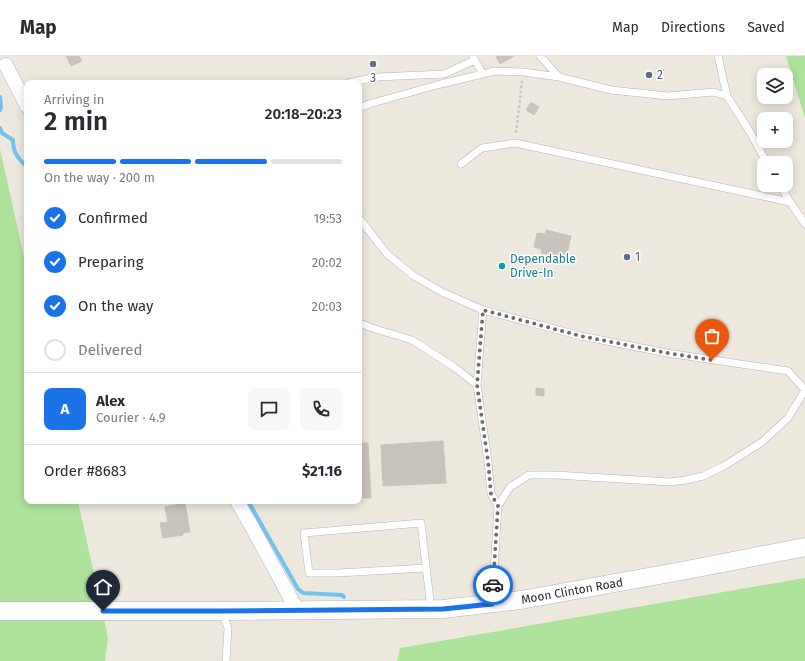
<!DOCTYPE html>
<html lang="en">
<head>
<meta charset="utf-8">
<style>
  body { margin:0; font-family:"Fira Sans",sans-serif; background:#f7f7f7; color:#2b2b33; height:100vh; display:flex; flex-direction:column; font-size:15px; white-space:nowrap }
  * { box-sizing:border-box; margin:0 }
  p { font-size:13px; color:#7c7c81 }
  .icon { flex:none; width:22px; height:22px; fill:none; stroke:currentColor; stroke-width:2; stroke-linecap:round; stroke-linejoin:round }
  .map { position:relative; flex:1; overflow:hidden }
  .sheet { position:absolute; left:24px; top:24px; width:338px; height:424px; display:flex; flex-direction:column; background:#fff; border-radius:8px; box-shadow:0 2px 10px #0003 }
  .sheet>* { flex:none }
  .tools { position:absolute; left:757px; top:12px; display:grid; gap:8px }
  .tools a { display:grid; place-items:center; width:36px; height:36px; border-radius:8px; background:#fff; box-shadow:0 2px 10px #0003; font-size:20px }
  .pin { position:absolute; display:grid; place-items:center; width:34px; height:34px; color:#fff; margin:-41px -17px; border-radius:50% 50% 50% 0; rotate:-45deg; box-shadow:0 0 4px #0007 }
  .pin .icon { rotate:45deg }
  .courier { position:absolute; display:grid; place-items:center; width:40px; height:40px; margin:-20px; border:3px solid #1a73e8; border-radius:50%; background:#fff; color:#222; box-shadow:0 1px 5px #0007 }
  .headline em { font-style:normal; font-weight:600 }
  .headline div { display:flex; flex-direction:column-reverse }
  .headline { display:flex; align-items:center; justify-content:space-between; height:68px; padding:0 20px }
  h1 { font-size:26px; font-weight:600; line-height:30px }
  .bar { display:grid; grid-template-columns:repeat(4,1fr); gap:6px 4px; align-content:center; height:48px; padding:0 20px }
  .bar i { height:5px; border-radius:3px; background:#e1e1e2 }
  .bar .selected { background:#1a73e8 }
  .bar p { grid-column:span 4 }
  .line { display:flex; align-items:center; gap:10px; padding:0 20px; border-top:1px solid #e1e1e2 }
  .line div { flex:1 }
  .round { display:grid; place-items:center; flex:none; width:42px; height:42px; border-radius:8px; background:#f7f7f7 }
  ol { padding:0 20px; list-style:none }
  li { display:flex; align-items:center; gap:12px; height:44px }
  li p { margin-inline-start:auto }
  li .icon { padding:4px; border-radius:50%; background:#1a73e8; color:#fff; stroke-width:4 }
  li:last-child { color:#7c7c81 }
  li i { width:22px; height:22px; border:2px solid #e1e1e2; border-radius:50% }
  header { display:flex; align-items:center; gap:24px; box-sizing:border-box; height:56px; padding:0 20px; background:#fff; border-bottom:1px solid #e1e1e2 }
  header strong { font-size:19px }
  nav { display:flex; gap:22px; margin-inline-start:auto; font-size:14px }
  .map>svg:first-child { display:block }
  .green { fill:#ade39b }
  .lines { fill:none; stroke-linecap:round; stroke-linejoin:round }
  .stream { stroke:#72c2ee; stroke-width:4 }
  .building { fill:#c8c4bd; stroke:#c8c4b7 }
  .service-casing { stroke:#b1b3bf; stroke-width:8 }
  .minor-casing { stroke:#b1b3bf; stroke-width:15 }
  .tertiary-casing { stroke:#b1b3bf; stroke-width:19 }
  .path { stroke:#c8c8c8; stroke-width:2.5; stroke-dasharray:3 2; stroke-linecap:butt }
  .service { stroke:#fff; stroke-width:7 }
  .minor { stroke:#fff; stroke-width:14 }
  .tertiary { stroke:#fff; stroke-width:18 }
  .done { stroke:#6f6d6a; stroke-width:4; stroke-dasharray:0 7.2 }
  .route { stroke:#1a73e8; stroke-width:5 }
  .service-dot { fill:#5c6f8a; stroke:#fff; stroke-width:1.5 }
  .culture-dot { fill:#0f9aa8; stroke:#fff; stroke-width:1.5 }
  .labels { text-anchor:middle; stroke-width:3; stroke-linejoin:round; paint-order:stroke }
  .service-label { font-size:12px; fill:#4e5e75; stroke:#fff; text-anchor:start }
  .culture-label { font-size:12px; fill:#0d838f; stroke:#fff; text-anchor:start }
  .street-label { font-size:12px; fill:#2b2b2b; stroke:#fff }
</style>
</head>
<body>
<header>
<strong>Map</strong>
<nav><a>Map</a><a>Directions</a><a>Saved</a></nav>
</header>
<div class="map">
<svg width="805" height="605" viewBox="0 0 805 605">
  <rect width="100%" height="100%" fill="#ede8de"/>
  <path class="green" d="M 786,0 L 805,0 L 805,62 Z
    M 0,93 L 27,214 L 27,445 L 78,445 L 108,582 L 105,605 L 0,605 Z
    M 805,522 L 805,605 L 397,605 L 400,592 Z"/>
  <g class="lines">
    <path class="stream" d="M 0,41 L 1,51 L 0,54
      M 0,72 L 2,77 L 13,84 C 13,97 18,102 27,111
      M 248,445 L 298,533 L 303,537 L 342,539 L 344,541"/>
  </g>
  <path class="building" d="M 66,0 L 79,0 L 82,5 L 71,10 Z
    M 496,0 L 514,0 L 500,8 Z
    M 531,46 L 539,51 L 534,59 L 526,54 Z
    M 546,174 L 571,180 L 566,202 L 541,197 L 542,193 L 534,191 L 537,177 L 545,178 Z
    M 536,332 L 544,333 L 544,340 L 536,339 Z
    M 443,385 L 446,427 L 383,430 L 381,389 Z
    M 359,387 L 368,387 L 371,442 L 359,442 Z
    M 185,447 L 190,476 L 183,477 L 183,479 L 163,482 L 160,467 L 168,466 L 165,451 Z"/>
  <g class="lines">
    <defs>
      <path id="service" d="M 540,0 L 559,21
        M 718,0 L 727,40
        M 473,1 L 483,18
        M 348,27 L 377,21 L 444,18 L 475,4
        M 359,52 L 369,48 L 437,29 L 495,15 L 523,16 L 559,21 L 611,34 L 668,40 L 713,36 L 727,40 L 750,76 L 767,107
        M 461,108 L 482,92 L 515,87 L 790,146
        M 780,129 L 790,146 L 805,168
        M 359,162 L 387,198 L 414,220 L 442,236 L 483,254 L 477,329
        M 483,254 L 581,280 L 667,297 L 788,315 L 805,334
        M 359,267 L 375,273 L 412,284 L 454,311 L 477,329 L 488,405 L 491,438 L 498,450
        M 426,512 L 338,517 L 309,517 L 304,477 L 421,467 L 431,553
        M 492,548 L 498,450 L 510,431 L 529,419 L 556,419 L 670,426 L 686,424 L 703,420 L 724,410 L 762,386 L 788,362 L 805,334
        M 222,556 L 228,572 L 226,605"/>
      <path id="minor" d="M 6,9 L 27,50
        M 237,445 L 252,471 L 297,554"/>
      <path id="tertiary" d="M 0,555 L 221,555 L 443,553 L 521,544 L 687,514 L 805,491"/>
    </defs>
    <use href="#service" class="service-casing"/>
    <use href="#minor" class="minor-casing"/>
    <use href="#tertiary" class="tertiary-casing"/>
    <path class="path" d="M 516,77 L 522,25"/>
    <use href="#service" class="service"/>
    <use href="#minor" class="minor"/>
    <use href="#tertiary" class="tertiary"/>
  </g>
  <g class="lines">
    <path class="done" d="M 493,529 L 498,450 L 491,438 L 488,405 L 477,329 L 483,254 L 581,280 L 667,297 L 712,304"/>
    <path class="route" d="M 103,555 L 221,555 L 443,553 L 492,548 L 493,529"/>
  </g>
  <g class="service-dot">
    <circle cx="373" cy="8" r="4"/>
    <circle cx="649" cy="19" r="4"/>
    <circle cx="627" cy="201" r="4"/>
  </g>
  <circle class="culture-dot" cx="502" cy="210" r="4"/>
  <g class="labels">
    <g class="service-label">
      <text x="657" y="23">2</text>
      <text x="373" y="26" text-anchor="middle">3</text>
      <text x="635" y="205">1</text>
    </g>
    <g class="culture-label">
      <text x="510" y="207">Dependable<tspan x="510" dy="14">Drive-In</tspan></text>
    </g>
    <g class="street-label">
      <text transform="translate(572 535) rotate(-10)" y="4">Moon Clinton Road</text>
    </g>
  </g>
</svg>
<div class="tools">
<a><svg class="icon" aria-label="layers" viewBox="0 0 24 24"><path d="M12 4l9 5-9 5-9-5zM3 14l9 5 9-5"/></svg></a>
<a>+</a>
<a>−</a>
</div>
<div class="pin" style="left:712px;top:304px;background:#ea580c"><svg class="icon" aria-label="bag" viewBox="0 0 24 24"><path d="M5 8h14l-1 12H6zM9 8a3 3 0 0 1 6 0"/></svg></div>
<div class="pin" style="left:103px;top:555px;background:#1f2937"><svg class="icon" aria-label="home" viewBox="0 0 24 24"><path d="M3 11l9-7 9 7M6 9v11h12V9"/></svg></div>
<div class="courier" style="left:493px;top:529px"><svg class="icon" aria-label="car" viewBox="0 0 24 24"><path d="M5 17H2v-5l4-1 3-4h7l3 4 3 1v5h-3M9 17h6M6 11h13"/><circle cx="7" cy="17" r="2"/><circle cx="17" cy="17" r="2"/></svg></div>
<section class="sheet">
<div class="headline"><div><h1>2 min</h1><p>Arriving in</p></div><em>20:18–20:23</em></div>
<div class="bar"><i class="selected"></i><i class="selected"></i><i class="selected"></i><i></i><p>On the way · 200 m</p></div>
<ol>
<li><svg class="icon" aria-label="check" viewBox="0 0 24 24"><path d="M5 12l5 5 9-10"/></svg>Confirmed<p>19:53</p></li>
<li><svg class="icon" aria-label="check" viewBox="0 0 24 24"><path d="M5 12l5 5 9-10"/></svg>Preparing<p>20:02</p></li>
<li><svg class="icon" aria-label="check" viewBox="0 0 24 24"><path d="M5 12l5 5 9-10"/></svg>On the way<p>20:03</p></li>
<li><i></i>Delivered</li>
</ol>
<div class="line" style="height:72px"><b class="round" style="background:#1a73e8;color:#fff">A</b><div><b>Alex</b><p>Courier · 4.9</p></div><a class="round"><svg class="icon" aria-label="chat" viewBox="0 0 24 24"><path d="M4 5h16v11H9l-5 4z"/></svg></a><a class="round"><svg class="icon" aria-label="phone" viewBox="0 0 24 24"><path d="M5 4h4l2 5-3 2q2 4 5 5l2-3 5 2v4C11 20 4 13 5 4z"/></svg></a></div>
<div class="line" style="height:52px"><div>Order #8683</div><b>$21.16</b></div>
</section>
</div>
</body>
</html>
